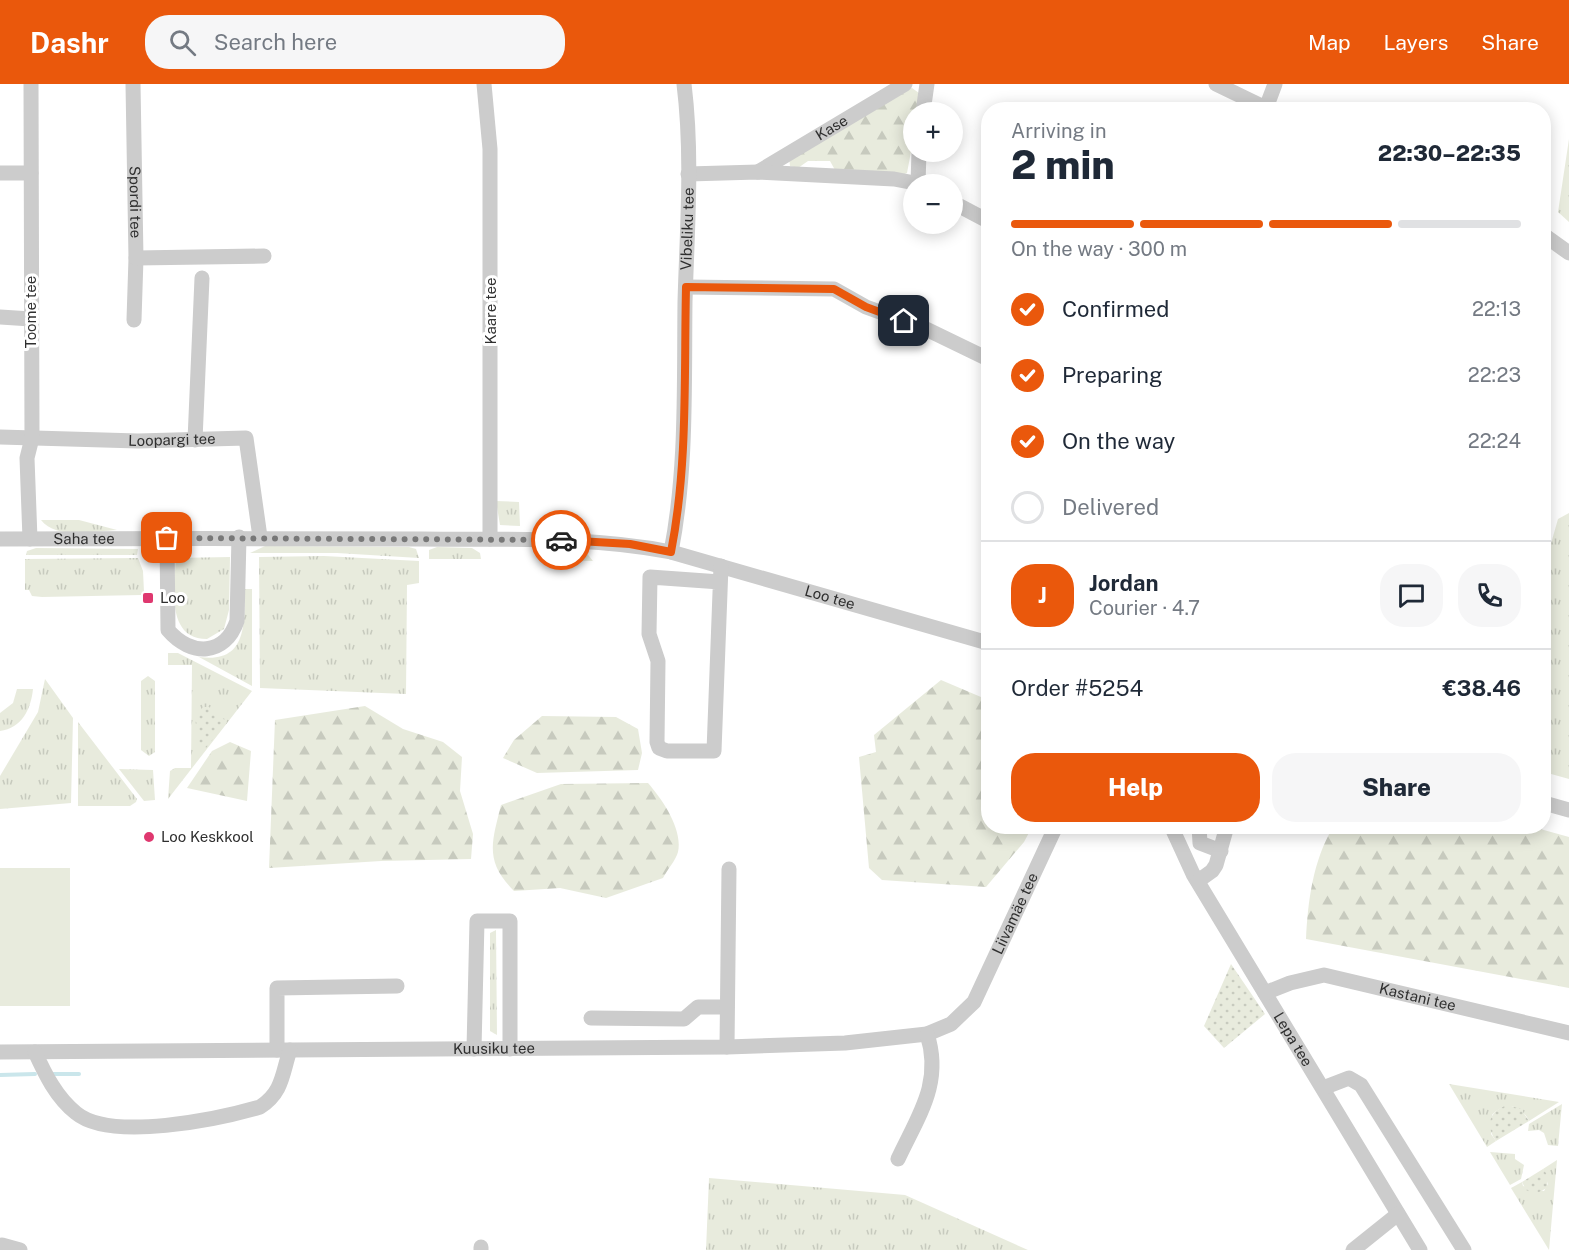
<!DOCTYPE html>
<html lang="en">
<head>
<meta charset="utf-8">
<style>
  body { margin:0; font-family:"Public Sans",sans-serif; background:#f6f6f7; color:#1f2937; height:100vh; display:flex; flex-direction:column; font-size:22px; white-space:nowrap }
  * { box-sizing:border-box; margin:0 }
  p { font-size:20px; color:#747a83 }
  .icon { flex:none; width:33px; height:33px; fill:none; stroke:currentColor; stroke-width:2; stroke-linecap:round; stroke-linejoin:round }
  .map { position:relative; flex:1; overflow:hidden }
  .details { position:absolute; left:981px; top:18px; width:570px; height:732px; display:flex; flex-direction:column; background:#fff; border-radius:24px; box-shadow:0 3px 15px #0003 }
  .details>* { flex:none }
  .fabs { position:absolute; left:903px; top:18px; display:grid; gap:12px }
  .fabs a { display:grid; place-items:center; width:60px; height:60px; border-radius:50%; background:#fff; box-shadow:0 3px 15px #0003; font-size:30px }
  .pin { position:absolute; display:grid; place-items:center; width:51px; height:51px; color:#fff; margin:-26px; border-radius:12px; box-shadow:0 3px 9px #0006 }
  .courier { position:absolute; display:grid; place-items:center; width:60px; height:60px; margin:-30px; border:4px solid #ea580c; border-radius:50%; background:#fff; color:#222; box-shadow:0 2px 8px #0007 }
  .headline em { font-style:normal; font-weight:800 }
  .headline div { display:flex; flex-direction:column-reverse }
  .headline { display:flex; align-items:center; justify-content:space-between; height:102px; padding:0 30px }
  h1 { font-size:39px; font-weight:800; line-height:45px }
  .bar { display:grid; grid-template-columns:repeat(4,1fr); gap:9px 6px; align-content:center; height:72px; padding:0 30px }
  .bar i { height:8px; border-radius:4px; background:#e0e1e3 }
  .bar .on { background:#ea580c }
  .bar p { grid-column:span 4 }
  .line { display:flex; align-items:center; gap:15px; padding:0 30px; border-top:2px solid #e0e1e3 }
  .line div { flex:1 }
  .round { display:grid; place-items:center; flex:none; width:63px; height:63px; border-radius:24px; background:#f6f6f7 }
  ol { padding:0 30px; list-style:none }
  li { display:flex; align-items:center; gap:18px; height:66px }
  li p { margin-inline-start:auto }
  li .icon { padding:6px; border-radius:50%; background:#ea580c; color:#fff; stroke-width:4 }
  li:last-child { color:#747a83 }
  li i { width:33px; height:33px; border:3px solid #e0e1e3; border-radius:50% }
  .cta { display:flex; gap:12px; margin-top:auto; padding:12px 30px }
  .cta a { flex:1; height:69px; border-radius:24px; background:#ea580c; color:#fff; font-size:24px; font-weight:800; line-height:69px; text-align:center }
  .cta a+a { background:#f6f6f7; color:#1f2937 }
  header { display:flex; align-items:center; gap:36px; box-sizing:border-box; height:84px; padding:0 30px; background:#ea580c; color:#fff }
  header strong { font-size:28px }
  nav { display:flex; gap:33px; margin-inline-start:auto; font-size:21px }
  .search { width:420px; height:54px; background:#f6f6f7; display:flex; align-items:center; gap:15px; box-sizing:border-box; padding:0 21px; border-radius:24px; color:#747a83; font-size:22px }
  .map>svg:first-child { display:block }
  .grass { fill:url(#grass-tufts) }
  .forest { fill:url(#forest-firs) }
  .park { fill:url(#park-dots) }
  .garden { fill:#e8ebdd }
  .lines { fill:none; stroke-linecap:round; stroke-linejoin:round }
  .stream { stroke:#cae6eb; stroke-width:4 }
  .minor { stroke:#ccc; stroke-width:15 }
  .done { stroke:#787878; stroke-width:6; stroke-dasharray:0 10.8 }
  .route { stroke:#ea580c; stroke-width:8 }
  .poi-dot { fill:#df386f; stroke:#fff; stroke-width:2 }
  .labels { text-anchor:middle; stroke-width:6; stroke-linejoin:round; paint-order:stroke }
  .street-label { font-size:15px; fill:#2f2f2f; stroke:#fff }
  .poi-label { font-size:15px; fill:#2f2f2f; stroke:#fff; text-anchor:start }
</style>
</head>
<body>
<header>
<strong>Dashr</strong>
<div class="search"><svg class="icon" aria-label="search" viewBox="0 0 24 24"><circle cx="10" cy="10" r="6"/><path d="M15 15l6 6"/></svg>Search here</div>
<nav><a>Map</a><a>Layers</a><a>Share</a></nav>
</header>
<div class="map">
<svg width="1569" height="1166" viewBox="0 0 1569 1166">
  <defs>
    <pattern id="grass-tufts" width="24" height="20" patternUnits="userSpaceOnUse" patternTransform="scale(1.5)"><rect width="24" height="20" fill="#e8ebdd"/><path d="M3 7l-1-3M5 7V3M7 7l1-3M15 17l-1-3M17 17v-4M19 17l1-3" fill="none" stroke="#c7cabe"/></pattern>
    <pattern id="forest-firs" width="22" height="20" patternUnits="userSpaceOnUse" patternTransform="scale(1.5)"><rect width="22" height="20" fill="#e8ebdd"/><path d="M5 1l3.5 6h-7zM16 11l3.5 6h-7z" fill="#c7cabe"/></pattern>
    <pattern id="park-dots" width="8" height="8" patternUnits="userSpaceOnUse" patternTransform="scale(1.5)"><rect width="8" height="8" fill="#e8ebdd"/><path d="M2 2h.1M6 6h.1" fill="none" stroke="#c7cabe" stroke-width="1.8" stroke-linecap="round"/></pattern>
  </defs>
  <rect width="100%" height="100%" fill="#fff"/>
  <path class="grass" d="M 1569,55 L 1569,138 L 1558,128 Z
    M 496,417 L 519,418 L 520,442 L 500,441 Z
    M 1569,429 L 1569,695 L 1544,688 L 1544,484 L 1558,435 Z
    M 41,436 L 79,436 L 117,446 C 95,447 56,456 41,436 Z
    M 265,462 L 409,463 L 416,465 L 419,474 L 337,469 L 250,469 Z
    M 437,463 L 472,464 L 480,469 L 481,475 L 429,475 L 429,466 Z
    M 36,464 L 138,465 L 137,471 L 26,471 L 27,467 Z
    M 553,465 L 585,467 L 593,477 L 540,476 L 545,468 Z
    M 324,472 L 419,477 L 419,499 L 407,501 L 406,610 L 260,604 L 259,473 Z
    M 230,473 L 229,526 L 224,545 L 207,555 C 166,555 174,503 176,474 Z
    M 138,474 L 143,487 L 144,508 L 141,511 L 42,513 L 32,512 L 29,506 L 25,506 L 25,475 Z
    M 245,505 L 252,505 L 252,602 L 199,573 C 248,580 244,539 245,505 Z
    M 168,569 L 178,569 L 252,607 L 168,715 L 170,687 L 175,684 L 191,684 L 192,581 L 168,581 Z
    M 148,592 L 155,597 L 155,668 L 149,672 L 141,666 L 141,597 Z
    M 45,595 L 73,634 L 71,719 L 0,725 L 0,692 L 38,628 Z
    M 17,605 L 33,605 C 31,625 22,644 0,647 L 0,629 L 13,619 Z
    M 78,638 L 137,715 L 136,718 L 130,722 L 78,722 Z
    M 119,685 L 153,686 L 155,716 L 144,717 Z
    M 496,846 L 497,951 L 490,947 L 490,849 Z
    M 1449,1000 L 1559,1018 L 1529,1037 C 1521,1020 1504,1017 1492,1031 L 1491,1050 L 1496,1057 L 1487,1063 Z
    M 1562,1020 L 1558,1062 L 1548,1061 L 1544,1049 L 1539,1046 L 1528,1047 L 1529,1040 Z
    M 1490,1068 L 1515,1070 L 1515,1075 L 1524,1081 L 1521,1095 L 1510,1101 Z
    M 1557,1076 L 1549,1166 L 1511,1104 L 1522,1098 L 1523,1102 L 1544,1107 L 1548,1100 L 1543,1085 Z
    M 709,1094 L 905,1111 L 1028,1166 L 706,1166 Z"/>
  <path class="forest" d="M 912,4 L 919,9 L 918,28 L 914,28 L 913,57 L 907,89 L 900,92 L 835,86 L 830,77 L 808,77 L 798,84 L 790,82 L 789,74 L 901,6 Z
    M 941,596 L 988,616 L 988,742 L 1032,743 L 1024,758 L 986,803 L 882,796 L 869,784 L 859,673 L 876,668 L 874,651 Z
    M 365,622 L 403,645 L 443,658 L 462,673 L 460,707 L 473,750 L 471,775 L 381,777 L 269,784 L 275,636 Z
    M 542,632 L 616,633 L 638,645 L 642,669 L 638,686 L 537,689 L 503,674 L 514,656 Z
    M 230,658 L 251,667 L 247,717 L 187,704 L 212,667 Z
    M 648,699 C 662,715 683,745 678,768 C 676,776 667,786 663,794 L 606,814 L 560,804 L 514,807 C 484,777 492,758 501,721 L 561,700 Z
    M 1533,743 L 1569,753 L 1569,904 L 1306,855 C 1308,816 1313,777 1333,743 Z"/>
  <path class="park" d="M 203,623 L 209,623 L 227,638 L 206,664 L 198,657 L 195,633 Z
    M 1231,880 L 1265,930 L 1224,964 L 1204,942 Z
    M 1508,1021 L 1521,1025 L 1529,1037 L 1496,1057 C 1485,1042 1489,1026 1508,1021 Z
    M 1543,1085 L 1548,1092 L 1547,1104 L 1535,1110 L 1526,1106 L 1522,1098 Z"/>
  <path class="garden" d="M 70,784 L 70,922 L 0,922 L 0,784 Z"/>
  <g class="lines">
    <path class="stream" d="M 52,990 L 79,990
      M 0,991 L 35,990"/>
    <g class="minor">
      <path id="s1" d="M 133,0 L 136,174 L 134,236"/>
      <path d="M 484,0 L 490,65 L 490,455"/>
      <path d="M 1216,0 L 1270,26"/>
      <path d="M 1266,24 L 1275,0"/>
      <path d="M 923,28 L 927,0"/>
      <path id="s2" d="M 758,88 L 905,0"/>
      <path d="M 0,89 L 31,89"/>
      <path d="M 688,90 L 758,88 L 894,95 L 920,100"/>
      <path d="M 918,99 L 919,68"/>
      <path d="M 952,118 L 988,137"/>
      <path d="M 1544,151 L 1569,169"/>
      <path d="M 136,174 L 264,172"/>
      <path d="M 686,203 L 834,205 L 866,223 L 924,244 L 988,275"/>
      <path d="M 0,233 L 31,235"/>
      <path id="s3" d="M 0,353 L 138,357 L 246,354 L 260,453"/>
      <path d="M 195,356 L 202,194"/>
      <path d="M 167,454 L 168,546 C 191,573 225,572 237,537 L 239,453"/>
      <path id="s4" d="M 0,455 C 141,455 281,454 422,455 C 506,456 589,452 671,468 L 988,559"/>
      <path d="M 30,455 L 27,374 L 32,354 L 31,0"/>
      <path id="s5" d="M 671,468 C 687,386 684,302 685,218 C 687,146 693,72 684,0"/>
      <path d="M 720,498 L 650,493 L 649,550 L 658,577 L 657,658 L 659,664 L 667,667 L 714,667 L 721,482"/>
      <path d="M 1544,719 L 1569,726"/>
      <path id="s6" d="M 1171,742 L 1193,790 L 1420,1166"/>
      <path d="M 1199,742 L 1200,759 L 1221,767"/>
      <path d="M 1198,797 L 1212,787 L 1216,781 L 1227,742"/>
      <path id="s7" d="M 1265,909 L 1290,899 L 1324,891 L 1569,949"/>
      <path d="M 591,934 L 684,935 L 698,923 L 727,923"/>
      <path d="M 727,963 L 729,785"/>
      <path d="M 474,965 L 477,837 L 510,837 L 510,965"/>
      <path d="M 277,966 L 277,904 L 397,902"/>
      <path id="s8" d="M 0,968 L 727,963 L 845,959 L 927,950 L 951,940 L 974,918 L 1056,742"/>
      <path d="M 35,968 C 45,990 56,1013 76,1029 C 111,1058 219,1035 260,1023 C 283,1008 282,990 290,966"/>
      <path d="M 1323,1004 L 1349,994 L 1361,1001 L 1464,1166"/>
      <path d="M 898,1075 C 918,1032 943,999 927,950"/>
      <path d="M 2,1161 L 20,1166"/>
      <path d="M 481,1166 L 481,1163"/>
      <path d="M 1353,1166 L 1398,1130"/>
    </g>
  </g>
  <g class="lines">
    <path class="done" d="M 167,454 L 561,456"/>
    <path class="route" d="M 561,456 L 630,460 L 671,468 C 688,381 684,291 686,203 L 834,205 L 866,223 L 904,237"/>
  </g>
  <g class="poi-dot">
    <rect x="142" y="508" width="12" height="12" rx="3"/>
    <circle cx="149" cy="753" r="6"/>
  </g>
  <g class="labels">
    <g class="street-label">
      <text dy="5" stroke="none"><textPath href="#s2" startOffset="86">Kase</textPath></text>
      <text dy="5" stroke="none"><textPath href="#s1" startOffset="118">Spordi tee</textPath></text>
      <text dy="5" stroke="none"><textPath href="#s5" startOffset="324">Vibeliku tee</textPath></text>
      <text transform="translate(491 227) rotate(-90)" y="5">Kaare tee</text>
      <text transform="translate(31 228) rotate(-90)" y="5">Toome tee</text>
      <text dy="5" stroke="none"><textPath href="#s3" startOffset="172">Loopargi tee</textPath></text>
      <text dy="5" stroke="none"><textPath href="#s4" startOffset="84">Saha tee</textPath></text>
      <text dy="5" stroke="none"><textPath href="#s4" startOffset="837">Loo tee</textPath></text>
      <text dy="5" stroke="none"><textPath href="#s8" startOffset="1083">Liivamäe tee</textPath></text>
      <text dy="5" stroke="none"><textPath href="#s7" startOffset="158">Kastani tee</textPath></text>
      <text dy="5" stroke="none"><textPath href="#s6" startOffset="246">Lepa tee</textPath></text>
      <text dy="5" stroke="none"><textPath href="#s8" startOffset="494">Kuusiku tee</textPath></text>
    </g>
    <g class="poi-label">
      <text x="160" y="519">Loo</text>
      <text x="161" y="758">Loo Keskkool</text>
    </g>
  </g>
</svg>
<div class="fabs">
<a>+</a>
<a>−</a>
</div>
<div class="pin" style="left:167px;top:454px;background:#ea580c"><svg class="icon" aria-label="bag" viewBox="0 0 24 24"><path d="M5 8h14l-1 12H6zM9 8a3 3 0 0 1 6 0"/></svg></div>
<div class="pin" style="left:904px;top:237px;background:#1f2937"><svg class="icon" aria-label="home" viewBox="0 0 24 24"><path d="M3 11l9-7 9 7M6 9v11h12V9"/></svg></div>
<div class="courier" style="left:561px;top:456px"><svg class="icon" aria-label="car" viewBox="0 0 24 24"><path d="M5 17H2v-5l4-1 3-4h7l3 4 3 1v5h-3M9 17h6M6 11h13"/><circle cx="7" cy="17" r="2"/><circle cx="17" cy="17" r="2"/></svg></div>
<section class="details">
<div class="headline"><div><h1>2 min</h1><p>Arriving in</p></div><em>22:30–22:35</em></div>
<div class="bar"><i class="on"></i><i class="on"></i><i class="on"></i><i></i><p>On the way · 300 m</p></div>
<ol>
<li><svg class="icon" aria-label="check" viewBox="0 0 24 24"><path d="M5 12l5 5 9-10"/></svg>Confirmed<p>22:13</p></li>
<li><svg class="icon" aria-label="check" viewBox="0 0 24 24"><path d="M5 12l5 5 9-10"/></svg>Preparing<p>22:23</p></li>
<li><svg class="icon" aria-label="check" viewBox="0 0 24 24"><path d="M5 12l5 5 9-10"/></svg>On the way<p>22:24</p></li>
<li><i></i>Delivered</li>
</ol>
<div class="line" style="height:108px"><b class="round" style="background:#ea580c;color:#fff">J</b><div><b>Jordan</b><p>Courier · 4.7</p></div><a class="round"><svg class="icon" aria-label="chat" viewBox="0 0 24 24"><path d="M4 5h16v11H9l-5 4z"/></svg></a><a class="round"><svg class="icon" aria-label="phone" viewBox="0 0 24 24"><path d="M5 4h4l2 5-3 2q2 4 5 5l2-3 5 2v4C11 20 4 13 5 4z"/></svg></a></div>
<div class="line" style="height:78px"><div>Order #5254</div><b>€38.46</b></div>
<div class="cta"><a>Help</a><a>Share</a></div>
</section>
</div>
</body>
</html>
